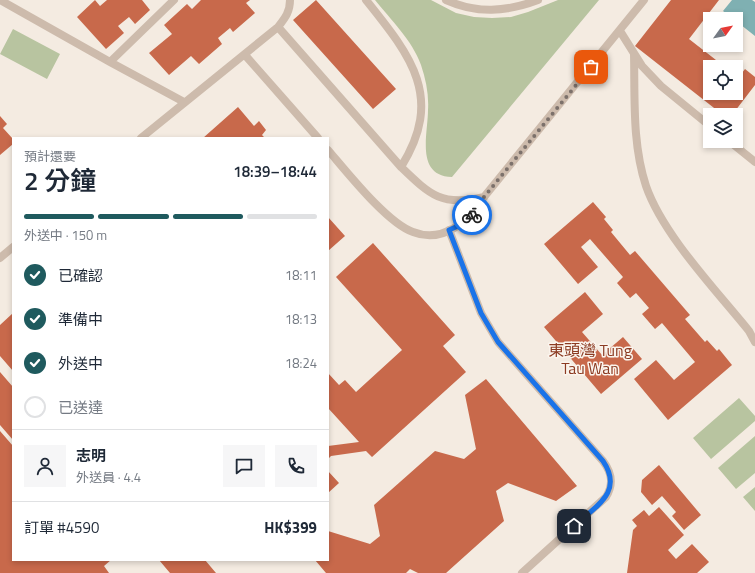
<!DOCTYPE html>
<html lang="zh-TW">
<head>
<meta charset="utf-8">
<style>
  body { margin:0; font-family:"Titillium Web","Noto Sans TC",sans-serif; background:#f6f6f7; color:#1f2937; height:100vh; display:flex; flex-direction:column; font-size:15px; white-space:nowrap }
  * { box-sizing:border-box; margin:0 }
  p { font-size:13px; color:#747a83 }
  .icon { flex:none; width:22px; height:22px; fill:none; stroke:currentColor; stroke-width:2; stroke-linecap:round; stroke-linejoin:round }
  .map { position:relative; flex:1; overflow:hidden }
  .sheet { position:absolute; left:12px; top:137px; width:317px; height:424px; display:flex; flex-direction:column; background:#fff; border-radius:0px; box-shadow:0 2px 6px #0003 }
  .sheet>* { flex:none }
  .needle { width:26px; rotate:57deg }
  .buttons { position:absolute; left:703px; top:12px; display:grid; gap:8px }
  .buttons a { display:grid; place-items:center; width:40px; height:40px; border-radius:0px; background:#fff; box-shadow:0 2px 6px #0003; font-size:20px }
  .pin { position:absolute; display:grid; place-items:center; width:34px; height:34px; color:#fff; margin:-17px; border-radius:8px; box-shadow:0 2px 6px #0006 }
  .courier { position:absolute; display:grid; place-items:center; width:40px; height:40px; margin:-20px; border:3px solid #1a73e8; border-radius:50%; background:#fff; color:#222; box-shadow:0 1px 5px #0007 }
  .overview em { font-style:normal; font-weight:600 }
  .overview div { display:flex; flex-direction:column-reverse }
  .overview { display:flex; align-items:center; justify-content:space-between; height:68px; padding:0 12px }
  h1 { font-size:26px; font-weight:600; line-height:30px }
  .bar { display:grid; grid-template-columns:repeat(4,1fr); gap:6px 4px; align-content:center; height:48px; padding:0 12px }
  .bar i { height:5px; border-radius:3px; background:#e0e1e3 }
  .bar .selected { background:#1f5a5e }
  .bar p { grid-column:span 4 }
  .line { display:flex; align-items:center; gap:10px; padding:0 12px; border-top:1px solid #e0e1e3 }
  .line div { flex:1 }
  .round { display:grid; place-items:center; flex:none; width:42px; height:42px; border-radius:0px; background:#f6f6f7 }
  ol { padding:0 12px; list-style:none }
  li { display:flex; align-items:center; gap:12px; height:44px }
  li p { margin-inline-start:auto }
  li .icon { padding:4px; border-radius:50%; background:#1f5a5e; color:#fff; stroke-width:4 }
  li:last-child { color:#747a83 }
  li i { width:22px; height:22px; border:2px solid #e0e1e3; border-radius:50% }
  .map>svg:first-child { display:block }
  .green { fill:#b8c4a0 }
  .water { fill:#7fb0b2 }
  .building { fill:#c8694b }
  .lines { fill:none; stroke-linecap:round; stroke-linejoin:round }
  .lane { stroke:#cdbbac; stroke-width:8 }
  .done { stroke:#7c716b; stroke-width:4; stroke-dasharray:0 7.2 }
  .route { stroke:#1a73e8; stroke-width:5 }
  .labels { text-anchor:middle; stroke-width:3; stroke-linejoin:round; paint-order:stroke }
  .quarter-label { font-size:16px; fill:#8c3b22; stroke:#fbf5ee }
</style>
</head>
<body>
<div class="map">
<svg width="755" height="573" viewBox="0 0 755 573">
  <rect width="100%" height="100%" fill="#f4ebe1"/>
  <path class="green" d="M 375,0 L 431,0 L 456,13 L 474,17 L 492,18 L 511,17 L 528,12 L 558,0 L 599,0 L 452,177 C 415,176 428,134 428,110 C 429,95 426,80 421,65 C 412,40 391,20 375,0 Z
    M 13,29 L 60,54 L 47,79 L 0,54 Z
    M 739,398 L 755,416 L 755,421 L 711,459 L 693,438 Z
    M 755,436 L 755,473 L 736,489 L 718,468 Z
    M 755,487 L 755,511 L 743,497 Z"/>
  <path class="water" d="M 732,0 L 752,0 L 755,2 L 755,36 L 736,21 L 736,19 L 733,19 L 723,11 Z"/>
  <path class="building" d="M 95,0 L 100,6 L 107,0 L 142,0 L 150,10 L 135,24 L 129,17 L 118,26 L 124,33 L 106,49 L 77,17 Z
    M 201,0 L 250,0 L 246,3 L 255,13 L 233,32 L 230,28 L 218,38 L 222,44 L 199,64 L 191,56 L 169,75 L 149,53 L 172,34 L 164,25 L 187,4 L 192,9 Z
    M 316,0 L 396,89 L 373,109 L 293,20 Z
    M 671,0 L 719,0 L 689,39 L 725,67 L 710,67 L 710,93 L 736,93 L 736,76 L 738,78 L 745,69 L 755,77 L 755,85 L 732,115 L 723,115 L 635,46 Z
    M 238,107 L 254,126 L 259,121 L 266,130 L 262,135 L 265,138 L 203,138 Z
    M 0,116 L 7,124 L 3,128 L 13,139 L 13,144 L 0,155 Z
    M 593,202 L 606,217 L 604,219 L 613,230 L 611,232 L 630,255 L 635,251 L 690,315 L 685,319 L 705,342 L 707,340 L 717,351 L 719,349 L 732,365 L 668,420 L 634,379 L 656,360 L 674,380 L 695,362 L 662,323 L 655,329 L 642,314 L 649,308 L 636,293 L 630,298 L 617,283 L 623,277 L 590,239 L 581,247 L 598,267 L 578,284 L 544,244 Z
    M 328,217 L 345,236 L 328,251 Z
    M 373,243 L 455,335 L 443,346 L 466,372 L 372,457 L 366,451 L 331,456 L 328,459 L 328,446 L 359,442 L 328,408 L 328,373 L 339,385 L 345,380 L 356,392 L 402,350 L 336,277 Z
    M 585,292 L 603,314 L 582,332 L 602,355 L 623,337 L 642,359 L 601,394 L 544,327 Z
    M 13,313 L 13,371 L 0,356 L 0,325 Z
    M 0,372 L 13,387 L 13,440 L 0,425 Z
    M 486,379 L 577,486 L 556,501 L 508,483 L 496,491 L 504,521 L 446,573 L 418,573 L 410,569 L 406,573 L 326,573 L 315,560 L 328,560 L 328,531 L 370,544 L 380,536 L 374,505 L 435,451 L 464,459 L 476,449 L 465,395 Z
    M 0,431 L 13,446 L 13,560 L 111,560 L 104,566 L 109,573 L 0,573 Z
    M 659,465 L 701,515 L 684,530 L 672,516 L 676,512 L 662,496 L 652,505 L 641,492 L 642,480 Z
    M 328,471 L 339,483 L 328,493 Z
    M 659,507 L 684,535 L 668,550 L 676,559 L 692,544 L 709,562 L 697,573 L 627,573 L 633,530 L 637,526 L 632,520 L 644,510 L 649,516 Z
    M 159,560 L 205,560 L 216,573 L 170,573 Z"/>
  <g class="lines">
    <path class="lane" d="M 0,0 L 110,62 L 184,102
      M 366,0 C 410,55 445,97 401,167
      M 446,0 C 477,14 506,12 538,0
      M 278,27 L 401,167 C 430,195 442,207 484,197
      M 620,31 L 642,66 L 661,86 L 710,126
      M 634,54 C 635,97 632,144 646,186 C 663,235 716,290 749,331 L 755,342
      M 245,55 L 318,138
      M 110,62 L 174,0
      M 141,138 L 278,27 C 285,18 290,12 290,0
      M 729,141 L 755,162
      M 328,150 C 347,172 387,223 413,232 C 443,244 469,221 484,197 L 644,0
      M 449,230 L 481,313 L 498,342 L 603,461 C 612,473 614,484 606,497 L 522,573
      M 0,258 L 13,247"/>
  </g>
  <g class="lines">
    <path class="done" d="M 472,215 L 484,197 L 591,67"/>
    <path class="route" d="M 472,215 L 458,226 L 449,230 L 481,313 L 498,342 L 603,461 C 624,492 596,506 574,526"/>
  </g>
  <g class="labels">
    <g class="quarter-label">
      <text x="590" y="356">東頭灣 Tung<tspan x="590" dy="18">Tau Wan</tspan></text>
    </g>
  </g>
</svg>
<div class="buttons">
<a><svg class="needle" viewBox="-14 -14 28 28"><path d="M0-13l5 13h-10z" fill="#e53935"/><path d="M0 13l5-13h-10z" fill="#747a83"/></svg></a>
<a><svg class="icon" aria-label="locate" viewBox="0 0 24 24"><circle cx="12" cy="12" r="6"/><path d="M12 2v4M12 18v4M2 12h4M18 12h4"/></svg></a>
<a><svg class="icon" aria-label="layers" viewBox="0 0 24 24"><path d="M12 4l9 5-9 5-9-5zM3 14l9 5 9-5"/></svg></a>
</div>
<div class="pin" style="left:591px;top:67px;background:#ea580c"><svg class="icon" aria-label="bag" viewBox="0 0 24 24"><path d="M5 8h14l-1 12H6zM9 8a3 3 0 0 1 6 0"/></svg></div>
<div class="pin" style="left:574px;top:526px;background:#1f2937"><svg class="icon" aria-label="home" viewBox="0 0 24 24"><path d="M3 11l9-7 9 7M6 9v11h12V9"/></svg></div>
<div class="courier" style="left:472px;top:215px"><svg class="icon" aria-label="bike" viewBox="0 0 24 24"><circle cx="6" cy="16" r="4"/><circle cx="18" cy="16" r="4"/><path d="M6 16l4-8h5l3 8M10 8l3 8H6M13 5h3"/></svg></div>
<section class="sheet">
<div class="overview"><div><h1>2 分鐘</h1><p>預計還要</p></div><em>18:39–18:44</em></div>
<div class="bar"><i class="selected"></i><i class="selected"></i><i class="selected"></i><i></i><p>外送中 · 150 m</p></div>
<ol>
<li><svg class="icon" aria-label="check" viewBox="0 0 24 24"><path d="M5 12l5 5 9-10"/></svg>已確認<p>18:11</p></li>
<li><svg class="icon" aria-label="check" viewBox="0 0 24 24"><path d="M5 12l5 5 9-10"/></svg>準備中<p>18:13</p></li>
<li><svg class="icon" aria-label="check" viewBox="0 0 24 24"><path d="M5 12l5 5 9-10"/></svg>外送中<p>18:24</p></li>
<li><i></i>已送達</li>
</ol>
<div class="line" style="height:72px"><a class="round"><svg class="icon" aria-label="person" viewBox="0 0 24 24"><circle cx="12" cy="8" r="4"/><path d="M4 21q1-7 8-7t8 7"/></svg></a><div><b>志明</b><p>外送員 · 4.4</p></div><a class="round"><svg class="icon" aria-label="chat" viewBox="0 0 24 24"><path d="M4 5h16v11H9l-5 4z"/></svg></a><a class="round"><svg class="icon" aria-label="phone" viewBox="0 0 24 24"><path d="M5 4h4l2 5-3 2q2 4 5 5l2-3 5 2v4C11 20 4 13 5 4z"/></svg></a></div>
<div class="line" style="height:52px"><div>訂單 #4590</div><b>HK$399</b></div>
</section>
</div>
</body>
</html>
